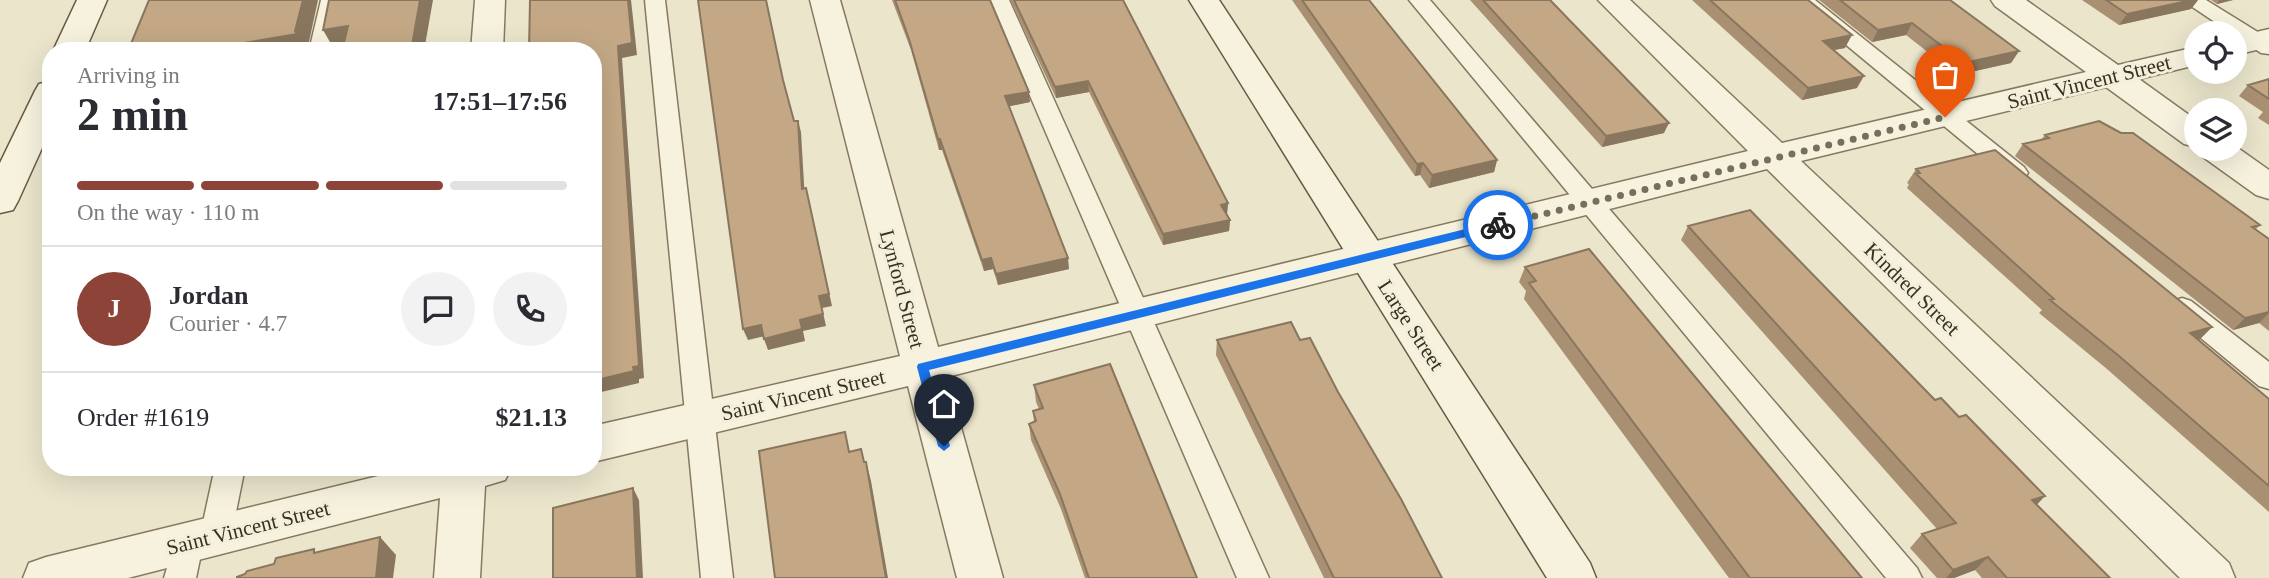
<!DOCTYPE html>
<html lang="en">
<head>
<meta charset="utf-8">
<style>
  body { margin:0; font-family:"Times New Roman",serif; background:#f2f2f3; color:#2b2b33; height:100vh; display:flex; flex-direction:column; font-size:26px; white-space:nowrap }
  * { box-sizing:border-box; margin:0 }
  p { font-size:23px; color:#7c7c81 }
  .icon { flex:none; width:38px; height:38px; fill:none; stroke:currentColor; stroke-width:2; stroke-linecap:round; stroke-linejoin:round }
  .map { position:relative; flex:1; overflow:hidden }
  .side { position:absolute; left:42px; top:42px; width:560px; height:434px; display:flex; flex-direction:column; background:#fff; border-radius:28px; box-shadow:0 7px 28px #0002 }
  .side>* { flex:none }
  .tools { position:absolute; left:2184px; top:21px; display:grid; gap:14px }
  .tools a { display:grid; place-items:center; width:63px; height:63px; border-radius:50%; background:#fff; box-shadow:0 7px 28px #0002; font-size:35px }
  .pin { position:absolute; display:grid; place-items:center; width:60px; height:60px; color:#fff; margin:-72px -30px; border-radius:50% 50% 50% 0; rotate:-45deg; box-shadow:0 0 7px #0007 }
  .pin .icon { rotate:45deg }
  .courier { position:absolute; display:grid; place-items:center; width:70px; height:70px; margin:-35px; border:5px solid #1a73e8; border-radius:50%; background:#fff; color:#222; box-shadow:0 2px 9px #0007 }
  .overview em { font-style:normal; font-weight:800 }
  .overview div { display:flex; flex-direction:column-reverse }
  .overview { display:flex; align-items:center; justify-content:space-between; height:119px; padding:0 35px }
  h1 { font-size:46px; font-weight:800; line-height:52px }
  .bar { display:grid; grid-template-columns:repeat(4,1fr); gap:10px 7px; align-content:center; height:84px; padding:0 35px }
  .bar i { height:9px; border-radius:5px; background:#e1e1e2 }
  .bar .active { background:#8e4338 }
  .bar p { grid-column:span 4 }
  .line { display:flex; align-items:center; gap:18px; padding:0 35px; border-top:2px solid #e1e1e2 }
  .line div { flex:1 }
  .round { display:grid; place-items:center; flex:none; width:74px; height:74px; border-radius:37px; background:#f2f2f3 }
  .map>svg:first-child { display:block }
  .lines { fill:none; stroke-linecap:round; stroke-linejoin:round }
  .lane-casing { stroke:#867961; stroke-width:3 }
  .street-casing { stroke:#867961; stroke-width:3 }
  .secondary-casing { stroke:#685b44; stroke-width:3 }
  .lane { fill:#f6f2de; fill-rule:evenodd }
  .street { fill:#f6f2de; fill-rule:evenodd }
  .secondary { fill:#f6f2de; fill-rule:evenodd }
  .wall { fill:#a99073 }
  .shaded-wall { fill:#89765e }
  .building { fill:#c4a886; stroke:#89765e; stroke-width:2 }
  .route { fill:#1a73e8 }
  .done { stroke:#766f5e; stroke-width:7; stroke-dasharray:0 12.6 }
  .labels { text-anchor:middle; stroke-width:6; stroke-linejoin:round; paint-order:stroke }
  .street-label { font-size:21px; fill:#383023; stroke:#f3efda }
</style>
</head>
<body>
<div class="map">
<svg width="2269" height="578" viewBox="0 0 2269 578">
  <rect width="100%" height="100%" fill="#eae5cb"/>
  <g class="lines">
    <defs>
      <path id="lane" d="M 321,0 L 341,0 L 331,51 L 309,51 Z
        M 645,0 L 665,0 L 733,578 L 701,578 Z
        M 989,0 L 1009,0 L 1269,578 L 1237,578 Z
        M 1409,0 L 1430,0 L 1917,568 L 1922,578 L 1886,578 Z
        M 1792,0 L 1815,0 L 2024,167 L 2028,173 L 2024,179 L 2016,181 L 2008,179 Z
        M 2182,0 L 2206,0 L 2269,39 L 2269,54 L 2261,53 Z
        M 2182,298 L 2191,301 L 2269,362 L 2269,389 L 2259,386 L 2173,315 L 2169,308 L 2173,301 Z
        M 215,467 L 245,467 L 231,537 L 226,547 L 215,551 L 203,545 L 196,578 L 164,578 L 177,534 L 188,530 L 200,536 Z"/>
      <path id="street" d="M 475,0 L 505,0 L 503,51 L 471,51 Z
        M 810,0 L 840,0 L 938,347 L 1748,151 L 1598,0 L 1630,0 L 1782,143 L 2086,72 L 1995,6 L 1991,0 L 2026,0 L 2118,65 L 2196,47 L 2196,65 L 2139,79 L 2196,120 L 2196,147 L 2184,144 L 2106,87 L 1801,161 L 2229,563 L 2235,578 L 2180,578 L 1767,169 L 947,377 L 1003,578 L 957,578 L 908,386 L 593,462 L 593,426 L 900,356 Z
        M 2269,29 L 2269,47 L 2235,55 L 2235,37 Z
        M 2235,146 L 2269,170 L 2269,199 L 2256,195 L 2203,157 L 2198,149 L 2235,149 Z
        M 415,467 L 512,467 L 505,480 L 485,486 L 480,578 L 434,578 L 440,498 L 128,578 L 23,578 L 29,563 L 46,557 Z"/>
      <path id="secondary" d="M 77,0 L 107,0 L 85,51 L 53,51 Z
        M 1189,0 L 1219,0 L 1590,563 L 1596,578 L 1547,578 Z
        M 51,81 L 51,128 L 18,201 L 13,210 L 0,213 L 0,163 L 35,91 L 39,84 Z"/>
    </defs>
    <use href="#lane" class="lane-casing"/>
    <use href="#street" class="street-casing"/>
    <use href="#secondary" class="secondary-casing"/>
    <use href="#lane" class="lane"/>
    <use href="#street" class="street"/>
    <use href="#secondary" class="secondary"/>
  </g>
  <path class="wall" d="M 892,0 L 990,0 L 1030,102 L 1009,106 L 1069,269 L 998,285 L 993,269 L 984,271 L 942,150 L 939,150 L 911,50 Z
    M 1010,0 L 1123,0 L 1228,203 L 1227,214 L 1230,220 L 1229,231 L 1163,245 L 1089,92 L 1056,98 Z
    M 1292,0 L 1369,0 L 1497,160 L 1494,172 L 1429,188 L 1420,175 L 1415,176 Z
    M 1470,0 L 1550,0 L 1664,133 L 1602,147 Z
    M 1692,0 L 1808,0 L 1845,48 L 1834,50 L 1857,88 L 1802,100 Z
    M 1819,0 L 1950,0 L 2019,51 L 2011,63 L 1957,75 L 1906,35 L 1872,42 Z
    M 2082,0 L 2198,0 L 2191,9 L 2119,25 Z
    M 2211,0 L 2233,0 L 2217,4 Z
    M 2269,79 L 2269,125 L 2258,118 L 2263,112 L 2239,96 L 2248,85 Z
    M 2045,135 L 2260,225 L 2256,229 L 2269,239 L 2269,331 L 2259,323 L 2233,330 L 2015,156 L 2023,144 L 2041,140 Z
    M 1916,169 L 2212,327 L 2199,340 L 2269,399 L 2269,512 L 2107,369 L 2039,313 L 2042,310 L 1907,188 L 1909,184 L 1907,183 Z
    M 1688,226 L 2036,505 L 2110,578 L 1982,578 L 1975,570 L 1954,578 L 1937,578 L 1910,548 L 1922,534 L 1937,529 L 1681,240 Z
    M 1525,267 L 1862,578 L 1729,578 L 1524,299 L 1526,291 L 1519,282 Z
    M 1217,340 L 1300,340 L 1338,392 L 1442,578 L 1324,578 L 1216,355 Z
    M 1034,385 L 1197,578 L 1085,578 L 1061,509 L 1031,440 L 1029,424 L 1034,422 L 1033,411 L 1039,409 L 1036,402 Z"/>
  <path class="shaded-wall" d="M 303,0 L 318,0 L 307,51 L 196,51 L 295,31 Z
    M 420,0 L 433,0 L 424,51 L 411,51 Z
    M 628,0 L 631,0 L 637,55 L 622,58 L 644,378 L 639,379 L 639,383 L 593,394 L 593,381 L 618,46 Z
    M 2192,0 L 2198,0 L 2191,9 L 2119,25 L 2127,14 Z
    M 2219,0 L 2233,0 L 2217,4 Z
    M 1912,23 L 1906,35 L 1872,42 L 1878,30 Z
    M 348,26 L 358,45 L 334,49 L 323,30 Z
    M 1852,35 L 1845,48 L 1817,53 L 1823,41 Z
    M 2019,51 L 2011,63 L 1957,75 L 1964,63 Z
    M 1864,76 L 1857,88 L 1802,100 L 1808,88 Z
    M 1088,81 L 1089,92 L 1056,98 L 1055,87 Z
    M 1029,92 L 1030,102 L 1006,107 L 1005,96 Z
    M 798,121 L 801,132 L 805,201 L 802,189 Z
    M 1669,123 L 1664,133 L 1602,147 L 1606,136 Z
    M 938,139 L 940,139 L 942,150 L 939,150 Z
    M 1497,160 L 1494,172 L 1429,188 L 1432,175 Z
    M 1423,163 L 1420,175 L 1415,176 L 1417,164 Z
    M 809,200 L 832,306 L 822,308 L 826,326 L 803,331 L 805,341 L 768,350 L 764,339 L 800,320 L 819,296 Z
    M 1228,203 L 1227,214 L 1221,216 L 1221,205 Z
    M 1230,220 L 1229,231 L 1163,245 L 1163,234 Z
    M 991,258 L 993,269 L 984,271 L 982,260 Z
    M 1068,258 L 1069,269 L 998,285 L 996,274 Z
    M 2269,312 L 2269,313 L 2259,323 L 2233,330 L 2245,318 Z
    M 761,325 L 765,336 L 748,340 L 743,329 Z
    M 2212,327 L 2199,340 L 2177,346 L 2190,333 Z
    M 866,462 L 871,481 L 888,578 L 886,578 Z
    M 633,488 L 639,500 L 643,578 L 637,578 Z
    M 2045,496 L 2032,510 L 2032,500 Z
    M 380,537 L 396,555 L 393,578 L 376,578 Z
    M 1988,557 L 1975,570 L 1954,578 L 1946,578 L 1953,570 Z"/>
  <path class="building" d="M 149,0 L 303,0 L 295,31 L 297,34 L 196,51 L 128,51 Z
    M 329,0 L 420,0 L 411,51 L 342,51 L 348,26 L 323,30 Z
    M 530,0 L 628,0 L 632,43 L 618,46 L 639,366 L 633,367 L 634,371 L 593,381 L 593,51 L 529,51 Z
    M 698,0 L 766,0 L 783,80 L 794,121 L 798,121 L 802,189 L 806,188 L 829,294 L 819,296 L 823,314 L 800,320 L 802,329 L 764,339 L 761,325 L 743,329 Z
    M 895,0 L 990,0 L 1029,92 L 1005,96 L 1068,258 L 996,274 L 991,258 L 982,260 L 940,139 L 938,139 L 909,39 Z
    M 1014,0 L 1123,0 L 1228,203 L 1221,205 L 1230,220 L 1163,234 L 1088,81 L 1055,87 Z
    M 1302,0 L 1369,0 L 1497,160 L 1432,175 L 1423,163 L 1417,164 Z
    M 1483,0 L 1550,0 L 1669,123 L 1606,136 Z
    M 1710,0 L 1808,0 L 1852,35 L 1823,41 L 1864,76 L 1808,88 Z
    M 1840,0 L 1950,0 L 2019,51 L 1964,63 L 1912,23 L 1878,30 Z
    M 2106,0 L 2192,0 L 2127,14 Z
    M 2269,79 L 2269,99 L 2248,85 Z
    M 2099,121 L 2121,133 L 2133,133 L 2260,225 L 2252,227 L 2269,239 L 2269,312 L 2245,318 L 2023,144 L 2049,138 L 2045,135 Z
    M 1995,150 L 2212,327 L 2190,333 L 2269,399 L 2269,486 L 2119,356 L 2050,300 L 2054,299 L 1916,174 L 1920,173 L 1916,169 Z
    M 1750,210 L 1935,400 L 1941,398 L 1959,417 L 1966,415 L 2045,496 L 2032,500 L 2110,578 L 2007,578 L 1988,557 L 1953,570 L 1922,534 L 1956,523 L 1688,226 Z
    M 1589,249 L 1862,578 L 1750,578 L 1529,283 L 1536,281 L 1525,267 Z
    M 1291,322 L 1300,340 L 1310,338 L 1338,392 L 1401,499 L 1442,578 L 1334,578 L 1217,340 Z
    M 1110,364 L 1197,578 L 1089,578 L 1060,494 L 1029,424 L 1036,421 L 1033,411 L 1043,408 L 1034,385 Z
    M 845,432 L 849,452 L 861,449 L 864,462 L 866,462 L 886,578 L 775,578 L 759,451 Z
    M 633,488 L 637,578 L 553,578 L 553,508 Z
    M 380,537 L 376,578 L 237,578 L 237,577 L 245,574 L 247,571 L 274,564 L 276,558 L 314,549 L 314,553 Z"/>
  <path class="route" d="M 1498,221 L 1504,225 L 1502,228 L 929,370 L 950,446 L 944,451 L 938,446 L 917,367 L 918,364 Z"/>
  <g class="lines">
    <path class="done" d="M 1498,225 L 1945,117"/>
  </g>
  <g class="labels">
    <g class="street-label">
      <text transform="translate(2089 82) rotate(-14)" y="7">Saint Vincent Street</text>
      <text transform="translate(902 289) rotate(75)" y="7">Lynford Street</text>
      <text transform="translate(1912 289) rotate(44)" y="7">Kindred Street</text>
      <text transform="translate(1411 325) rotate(57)" y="7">Large Street</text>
      <text transform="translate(803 395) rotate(-13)" y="7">Saint Vincent Street</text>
      <text transform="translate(248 528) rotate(-14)" y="7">Saint Vincent Street</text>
    </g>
  </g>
</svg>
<div class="tools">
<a><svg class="icon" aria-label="locate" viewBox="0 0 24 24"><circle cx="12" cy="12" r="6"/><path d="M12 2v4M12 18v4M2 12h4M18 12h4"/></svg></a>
<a><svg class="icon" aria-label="layers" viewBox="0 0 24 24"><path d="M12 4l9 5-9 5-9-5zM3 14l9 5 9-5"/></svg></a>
</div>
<div class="pin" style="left:1945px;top:117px;background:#ea580c"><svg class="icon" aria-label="bag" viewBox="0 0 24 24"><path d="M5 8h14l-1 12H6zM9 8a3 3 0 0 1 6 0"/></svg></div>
<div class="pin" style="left:944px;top:446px;background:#1f2937"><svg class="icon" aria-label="home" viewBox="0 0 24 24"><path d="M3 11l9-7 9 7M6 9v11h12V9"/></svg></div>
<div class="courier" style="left:1498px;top:225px"><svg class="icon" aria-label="bike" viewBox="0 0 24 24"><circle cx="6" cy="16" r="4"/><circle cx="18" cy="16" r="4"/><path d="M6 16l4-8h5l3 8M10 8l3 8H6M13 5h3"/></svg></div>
<section class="side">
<div class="overview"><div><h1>2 min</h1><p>Arriving in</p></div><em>17:51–17:56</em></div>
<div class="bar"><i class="active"></i><i class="active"></i><i class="active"></i><i></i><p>On the way · 110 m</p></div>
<div class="line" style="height:126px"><b class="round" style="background:#8e4338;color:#fff">J</b><div><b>Jordan</b><p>Courier · 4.7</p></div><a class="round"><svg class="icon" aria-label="chat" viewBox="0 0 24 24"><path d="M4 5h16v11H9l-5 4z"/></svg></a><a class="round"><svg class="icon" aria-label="phone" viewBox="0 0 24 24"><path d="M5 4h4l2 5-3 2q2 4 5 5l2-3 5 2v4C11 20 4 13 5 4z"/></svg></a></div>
<div class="line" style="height:91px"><div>Order #1619</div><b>$21.13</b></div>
</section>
</div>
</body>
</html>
